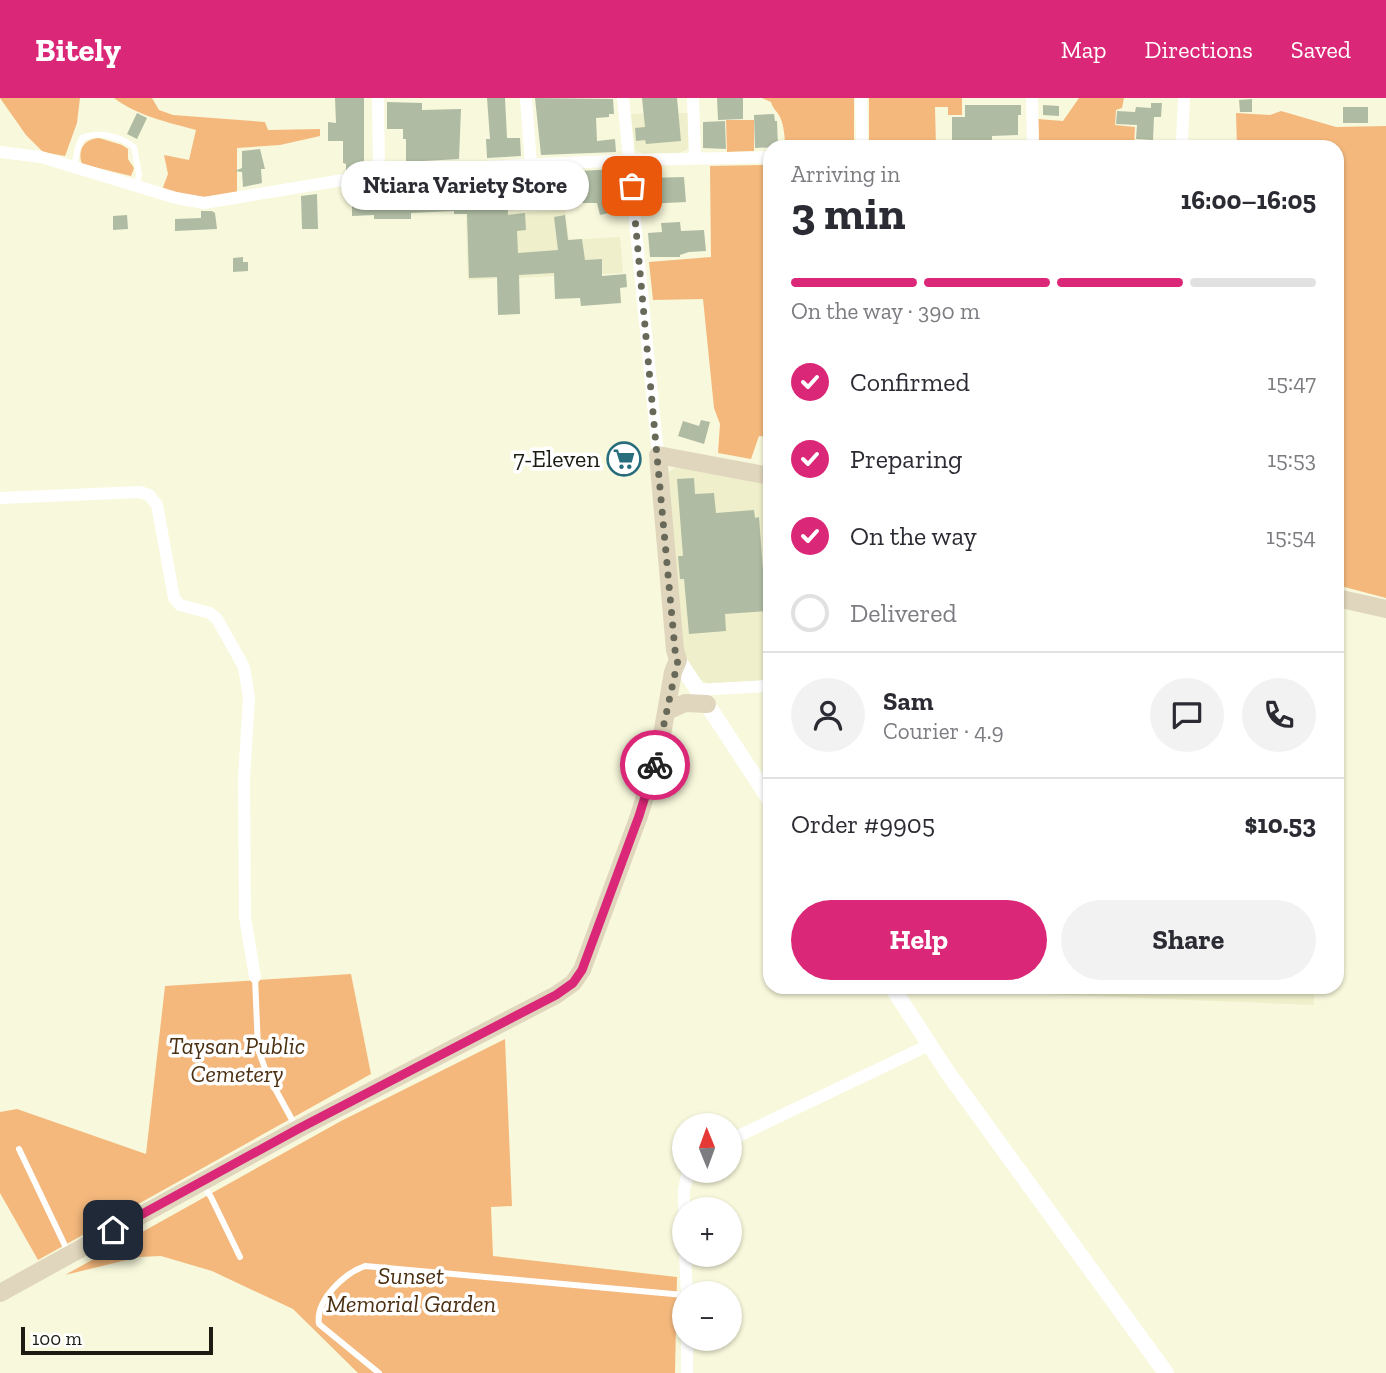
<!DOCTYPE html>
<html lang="en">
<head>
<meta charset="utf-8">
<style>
  body { margin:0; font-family:"Zilla Slab",serif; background:#f2f2f3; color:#2b2b33; height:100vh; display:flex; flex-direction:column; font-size:26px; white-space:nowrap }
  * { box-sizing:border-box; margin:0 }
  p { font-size:23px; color:#7c7c81 }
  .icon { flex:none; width:38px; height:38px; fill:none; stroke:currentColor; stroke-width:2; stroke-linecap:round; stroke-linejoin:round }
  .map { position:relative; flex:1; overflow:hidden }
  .sheet { position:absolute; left:763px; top:42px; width:581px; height:854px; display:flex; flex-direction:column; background:#fff; border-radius:21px; box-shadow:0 2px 5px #0004 }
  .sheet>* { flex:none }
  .needle { width:46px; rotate:359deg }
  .tools { position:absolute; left:672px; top:1015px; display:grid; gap:14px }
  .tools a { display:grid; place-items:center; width:70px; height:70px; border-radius:50%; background:#fff; box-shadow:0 2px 5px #0004; font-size:35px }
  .scale { position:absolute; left:21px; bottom:18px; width:192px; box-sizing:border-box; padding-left:7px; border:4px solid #1c1c12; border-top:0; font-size:19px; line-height:24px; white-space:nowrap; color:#1c1c12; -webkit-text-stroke:5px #fff; paint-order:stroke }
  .pin { position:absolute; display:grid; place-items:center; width:60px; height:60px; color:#fff; margin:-30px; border-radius:14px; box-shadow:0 4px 10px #0006 }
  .courier { position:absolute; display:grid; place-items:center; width:70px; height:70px; margin:-35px; border:5px solid #db2777; border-radius:50%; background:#fff; color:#222; box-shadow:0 2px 9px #0007 }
  .bubble { position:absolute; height:49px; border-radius:24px; background:#fff; box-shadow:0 2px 5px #0004; font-size:23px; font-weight:800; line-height:49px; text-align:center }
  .head em { font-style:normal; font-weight:800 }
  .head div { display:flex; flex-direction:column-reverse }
  .head { display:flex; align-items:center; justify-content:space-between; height:119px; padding:0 28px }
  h1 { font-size:46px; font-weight:800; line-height:52px }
  .bar { display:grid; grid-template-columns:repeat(4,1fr); gap:10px 7px; align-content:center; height:84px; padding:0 28px }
  .bar i { height:9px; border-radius:5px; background:#e1e1e2 }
  .bar .selected { background:#db2777 }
  .bar p { grid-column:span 4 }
  .line { display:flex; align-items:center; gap:18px; padding:0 28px; border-top:2px solid #e1e1e2 }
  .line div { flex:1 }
  .round { display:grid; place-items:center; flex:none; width:74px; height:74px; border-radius:37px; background:#f2f2f3 }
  ol { padding:0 28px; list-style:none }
  li { display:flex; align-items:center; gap:21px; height:77px }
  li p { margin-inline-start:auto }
  li .icon { padding:7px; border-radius:50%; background:#db2777; color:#fff; stroke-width:4 }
  li:last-child { color:#7c7c81 }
  li i { width:38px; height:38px; border:4px solid #e1e1e2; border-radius:50% }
  .cta { display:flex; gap:14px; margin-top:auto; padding:14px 28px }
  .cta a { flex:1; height:80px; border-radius:42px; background:#db2777; color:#fff; font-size:28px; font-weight:800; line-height:80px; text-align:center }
  .cta a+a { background:#f2f2f3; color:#2b2b33 }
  header { display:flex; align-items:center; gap:42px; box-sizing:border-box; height:98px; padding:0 35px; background:#db2777; color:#fff }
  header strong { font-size:33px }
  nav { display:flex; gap:38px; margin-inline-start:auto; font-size:24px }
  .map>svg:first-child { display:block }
  .built { fill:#efefcb }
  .green { fill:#f4b87c }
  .building { fill:#afbca3 }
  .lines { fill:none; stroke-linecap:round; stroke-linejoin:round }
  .service { stroke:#fff; stroke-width:6 }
  .minor { stroke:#fff; stroke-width:12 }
  .tertiary { stroke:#fff; stroke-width:16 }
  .secondary { stroke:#e0d6bd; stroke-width:18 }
  .done { stroke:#696959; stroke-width:7; stroke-dasharray:0 12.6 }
  .route { stroke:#db2777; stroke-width:9 }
  .labels { text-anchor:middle; stroke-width:7; stroke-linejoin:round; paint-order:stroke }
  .poi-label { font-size:24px; fill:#1c1c12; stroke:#fff; text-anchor:end }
  .park-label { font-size:24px; font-style:italic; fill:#4c3011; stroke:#fff }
</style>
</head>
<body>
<header>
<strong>Bitely</strong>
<nav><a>Map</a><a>Directions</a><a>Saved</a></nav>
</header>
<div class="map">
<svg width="1386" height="1275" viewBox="0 0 1386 1275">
  <rect width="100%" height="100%" fill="#f8f8dc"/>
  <path class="built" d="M 688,15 L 689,49 L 686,52 L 679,55 L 644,56 L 635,52 L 631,16 Z
    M 565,112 L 569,142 L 620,139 L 623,175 L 468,182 L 466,118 Z
    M 677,368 L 770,382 L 769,582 L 709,586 L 701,582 L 683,558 L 668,379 L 669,374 Z
    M 1043,889 L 1314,889 L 1314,907 L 1043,896 Z"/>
  <path class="green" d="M 0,0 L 80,0 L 77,25 L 65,58 L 43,54 L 26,37 Z
    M 114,0 L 152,0 L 159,12 L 173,17 L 265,24 L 268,32 L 320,31 L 320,38 L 280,47 L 237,50 L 237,94 L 208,100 L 162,92 L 168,76 L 164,57 L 189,62 L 196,32 C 167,24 138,18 114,0 Z
    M 762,0 L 854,0 L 854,49 L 785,49 C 785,39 784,28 780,19 C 777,13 773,11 771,4 Z
    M 869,0 L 962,0 L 962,17 L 948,17 L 948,9 L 935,9 L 936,49 L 872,49 L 869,45 Z
    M 1079,0 L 1124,0 L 1122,10 L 1116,12 L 1115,27 L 1135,29 L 1134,48 L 1042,49 L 1039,44 L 1038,21 L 1063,23 Z
    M 1281,13 L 1336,29 L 1386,28 L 1386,500 L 1337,487 L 1337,49 L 1237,49 L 1236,15 L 1270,17 Z
    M 726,22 L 754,22 L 754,53 L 727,54 Z
    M 99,40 L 122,47 L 128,51 L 128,61 L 134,70 L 131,78 L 82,66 C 77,52 84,41 99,40 Z
    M 770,67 L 770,339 L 759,338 L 751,361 L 718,355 L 720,326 L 714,310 L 703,201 L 653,202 L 649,164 L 711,159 L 710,68 Z
    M 351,876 L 371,976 L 38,1162 L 0,1095 L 0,1014 L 17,1011 L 146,1056 L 165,888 Z
    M 505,941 L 512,1108 L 491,1109 L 493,1158 L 677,1179 L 675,1275 L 358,1275 L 293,1211 L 212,1173 L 161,1158 L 139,1159 L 65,1177 L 341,1023 Z"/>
  <path class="building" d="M 335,0 L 364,0 L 364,70 L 346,73 L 346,66 L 343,65 L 343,43 L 328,43 L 328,24 L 336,25 Z
    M 487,0 L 505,0 L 507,40 L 520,40 L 521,58 L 487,60 L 486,41 L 490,41 Z
    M 535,0 L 613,1 L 614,16 L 609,16 L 609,19 L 596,20 L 597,43 L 615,41 L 616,54 L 541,57 Z
    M 642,0 L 677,0 L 681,43 L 646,46 L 645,42 L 636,43 L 635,30 L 645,29 Z
    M 717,0 L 743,0 L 743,21 L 718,22 Z
    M 1252,1 L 1252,14 L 1240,14 L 1239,2 Z
    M 387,4 L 422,5 L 422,12 L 461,11 L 459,61 L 406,64 L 406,41 L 403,41 L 403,31 L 387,31 Z
    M 1151,5 L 1162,5 L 1161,19 L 1154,19 L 1153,42 L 1136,41 L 1137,27 L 1116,26 L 1117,13 L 1135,14 L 1136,9 L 1151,10 Z
    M 965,7 L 1021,7 L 1021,17 L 1018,17 L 1018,37 L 992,38 L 992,42 L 963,42 L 963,48 L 952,48 L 952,19 L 965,19 Z
    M 1043,7 L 1059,8 L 1059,18 L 1043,17 Z
    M 1343,9 L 1368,9 L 1368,25 L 1343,25 Z
    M 137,15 L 147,20 L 137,41 L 127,36 Z
    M 774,16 L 775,23 L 777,23 L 778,49 L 755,50 L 754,17 Z
    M 725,23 L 726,51 L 703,50 L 703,24 Z
    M 260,51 L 265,71 L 261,71 L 262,85 L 243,89 L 242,74 L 235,73 L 242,70 L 242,53 Z
    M 616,71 L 618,113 L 600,117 L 597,105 L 582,105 L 582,88 L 559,88 L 559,110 L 527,111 L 527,94 L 507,95 L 508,117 L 525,115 L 526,132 L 517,133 L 518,155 L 558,152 L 554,119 L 565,117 L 568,142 L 582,141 L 585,162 L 602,161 L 602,178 L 626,176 L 627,189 L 620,190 L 621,205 L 581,208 L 580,200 L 555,201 L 554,175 L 519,177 L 520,216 L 498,217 L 497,179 L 469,180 L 467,116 L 454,116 L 454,113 L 411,115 L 411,121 L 374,121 L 374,117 L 352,118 L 352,105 L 359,105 L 358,88 L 391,85 L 391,83 L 398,82 L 429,80 L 429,87 L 463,87 L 463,85 L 470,85 L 469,78 L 504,77 L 504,85 L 543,83 L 542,75 Z
    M 684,79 L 686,104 L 646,106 L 645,80 Z
    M 317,96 L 318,131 L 302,131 L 301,98 Z
    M 201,113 L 212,113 L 215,115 L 217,131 L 175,133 L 175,121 L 201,120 Z
    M 127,117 L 128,131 L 113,132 L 113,118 Z
    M 680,124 L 681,133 L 704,132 L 706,153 L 689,154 L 680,157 L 680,159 L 650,159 L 648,135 L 662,134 L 661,125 Z
    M 243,159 L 243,164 L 248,164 L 248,173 L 233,174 L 233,160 Z
    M 701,322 L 710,324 L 704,346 L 678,338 L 683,323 L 699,328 Z
    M 694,380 L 695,396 L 714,395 L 716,415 L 754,412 L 755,420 L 759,419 L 766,513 L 725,516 L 726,533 L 689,536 L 684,481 L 680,481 L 678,458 L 683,458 L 677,381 Z"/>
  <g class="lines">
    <path class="service" d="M 74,69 L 78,49 L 82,40 C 98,33 120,38 134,49 L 139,76 L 137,88
      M 255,879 L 258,951 L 267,976 L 296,1029
      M 19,1051 L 69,1156
      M 202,1086 L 211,1099 L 240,1159
      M 379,1275 L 319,1226 C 315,1202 345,1175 365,1168 L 684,1197"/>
    <path class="minor" d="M 378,0 L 379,75
      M 526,0 L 531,67
      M 623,0 L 658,357
      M 693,0 L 695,60
      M 861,0 L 862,49
      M 1032,0 L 1033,49
      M 1180,49 L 1182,42 L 1184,0
      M 0,54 L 41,59 L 176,100 L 204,105 L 397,73 L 629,62 L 770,59
      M 0,400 L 140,394 L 149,397 L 157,407 L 174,500 L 180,507 L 210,515 L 217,521 L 244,569 L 249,600 L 244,680 L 245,819 L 255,879
      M 696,592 L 770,588
      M 730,1042 L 929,947
      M 684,1112 L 684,1092 L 688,1073
      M 685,1157 L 687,1195
      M 687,1241 L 687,1275"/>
    <path class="tertiary" d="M 678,562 L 770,702
      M 892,889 L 948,975 L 1166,1275"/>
    <path class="secondary" d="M 1337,500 L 1386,511
      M 667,613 L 685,605 L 707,606
      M 0,1195 L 298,1031 L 556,897 L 573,885 L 582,872 L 639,718 L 659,654 L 673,574 L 678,562 L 675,552 L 658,357 L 770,378"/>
  </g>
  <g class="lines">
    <path class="done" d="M 632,88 L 675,552 L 678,562 L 655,667"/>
    <path class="route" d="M 113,1132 L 298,1031 L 556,897 L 573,885 L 582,872 L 639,718 L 655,667"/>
  </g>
  <defs>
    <symbol id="supermarket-ring" viewBox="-11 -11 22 22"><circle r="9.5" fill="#fff" stroke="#276d7c" stroke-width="1.5"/><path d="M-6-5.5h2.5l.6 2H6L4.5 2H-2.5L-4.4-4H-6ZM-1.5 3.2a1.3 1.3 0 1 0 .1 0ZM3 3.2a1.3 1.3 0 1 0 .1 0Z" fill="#276d7c"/></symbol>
  </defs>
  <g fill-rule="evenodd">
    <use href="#supermarket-ring" x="605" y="342" width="38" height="38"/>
  </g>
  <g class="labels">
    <g class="poi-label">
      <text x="600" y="369">7-Eleven</text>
    </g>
    <g class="park-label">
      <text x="237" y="956">Taysan Public<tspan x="237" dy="28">Cemetery</tspan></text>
      <text x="411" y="1186">Sunset<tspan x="411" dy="28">Memorial Garden</tspan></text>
    </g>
  </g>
</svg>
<div class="tools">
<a><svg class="needle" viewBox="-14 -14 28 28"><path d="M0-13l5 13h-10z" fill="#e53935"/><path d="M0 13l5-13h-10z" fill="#7c7c81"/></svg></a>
<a>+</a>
<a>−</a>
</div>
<div class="scale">100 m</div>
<div class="pin" style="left:632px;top:88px;background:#ea580c"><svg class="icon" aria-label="bag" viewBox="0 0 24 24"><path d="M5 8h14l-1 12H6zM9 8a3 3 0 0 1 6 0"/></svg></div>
<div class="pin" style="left:113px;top:1132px;background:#1f2937"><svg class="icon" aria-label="home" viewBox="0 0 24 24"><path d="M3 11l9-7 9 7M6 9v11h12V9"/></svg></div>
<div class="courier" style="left:655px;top:667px"><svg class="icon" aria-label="bike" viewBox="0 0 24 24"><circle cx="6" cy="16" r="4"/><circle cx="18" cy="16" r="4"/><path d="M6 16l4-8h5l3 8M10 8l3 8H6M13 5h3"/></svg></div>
<div class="bubble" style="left:341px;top:63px;width:248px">Ntiara Variety Store</div>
<section class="sheet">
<div class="head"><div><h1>3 min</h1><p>Arriving in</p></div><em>16:00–16:05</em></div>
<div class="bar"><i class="selected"></i><i class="selected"></i><i class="selected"></i><i></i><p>On the way · 390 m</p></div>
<ol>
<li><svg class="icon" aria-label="check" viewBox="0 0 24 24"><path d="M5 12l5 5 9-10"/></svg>Confirmed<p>15:47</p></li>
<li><svg class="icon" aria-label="check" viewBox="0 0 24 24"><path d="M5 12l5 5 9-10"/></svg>Preparing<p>15:53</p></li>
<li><svg class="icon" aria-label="check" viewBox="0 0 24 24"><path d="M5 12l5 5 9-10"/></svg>On the way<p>15:54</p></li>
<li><i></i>Delivered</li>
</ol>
<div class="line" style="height:126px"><a class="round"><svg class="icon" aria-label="person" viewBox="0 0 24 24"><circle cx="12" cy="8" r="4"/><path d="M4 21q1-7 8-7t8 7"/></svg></a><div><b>Sam</b><p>Courier · 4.9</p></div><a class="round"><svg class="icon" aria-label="chat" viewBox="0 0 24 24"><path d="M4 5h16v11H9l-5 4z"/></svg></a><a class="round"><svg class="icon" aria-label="phone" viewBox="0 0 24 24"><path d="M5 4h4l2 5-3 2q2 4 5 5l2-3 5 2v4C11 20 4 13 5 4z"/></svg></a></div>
<div class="line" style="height:91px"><div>Order #9905</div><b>$10.53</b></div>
<div class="cta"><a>Help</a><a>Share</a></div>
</section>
</div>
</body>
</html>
